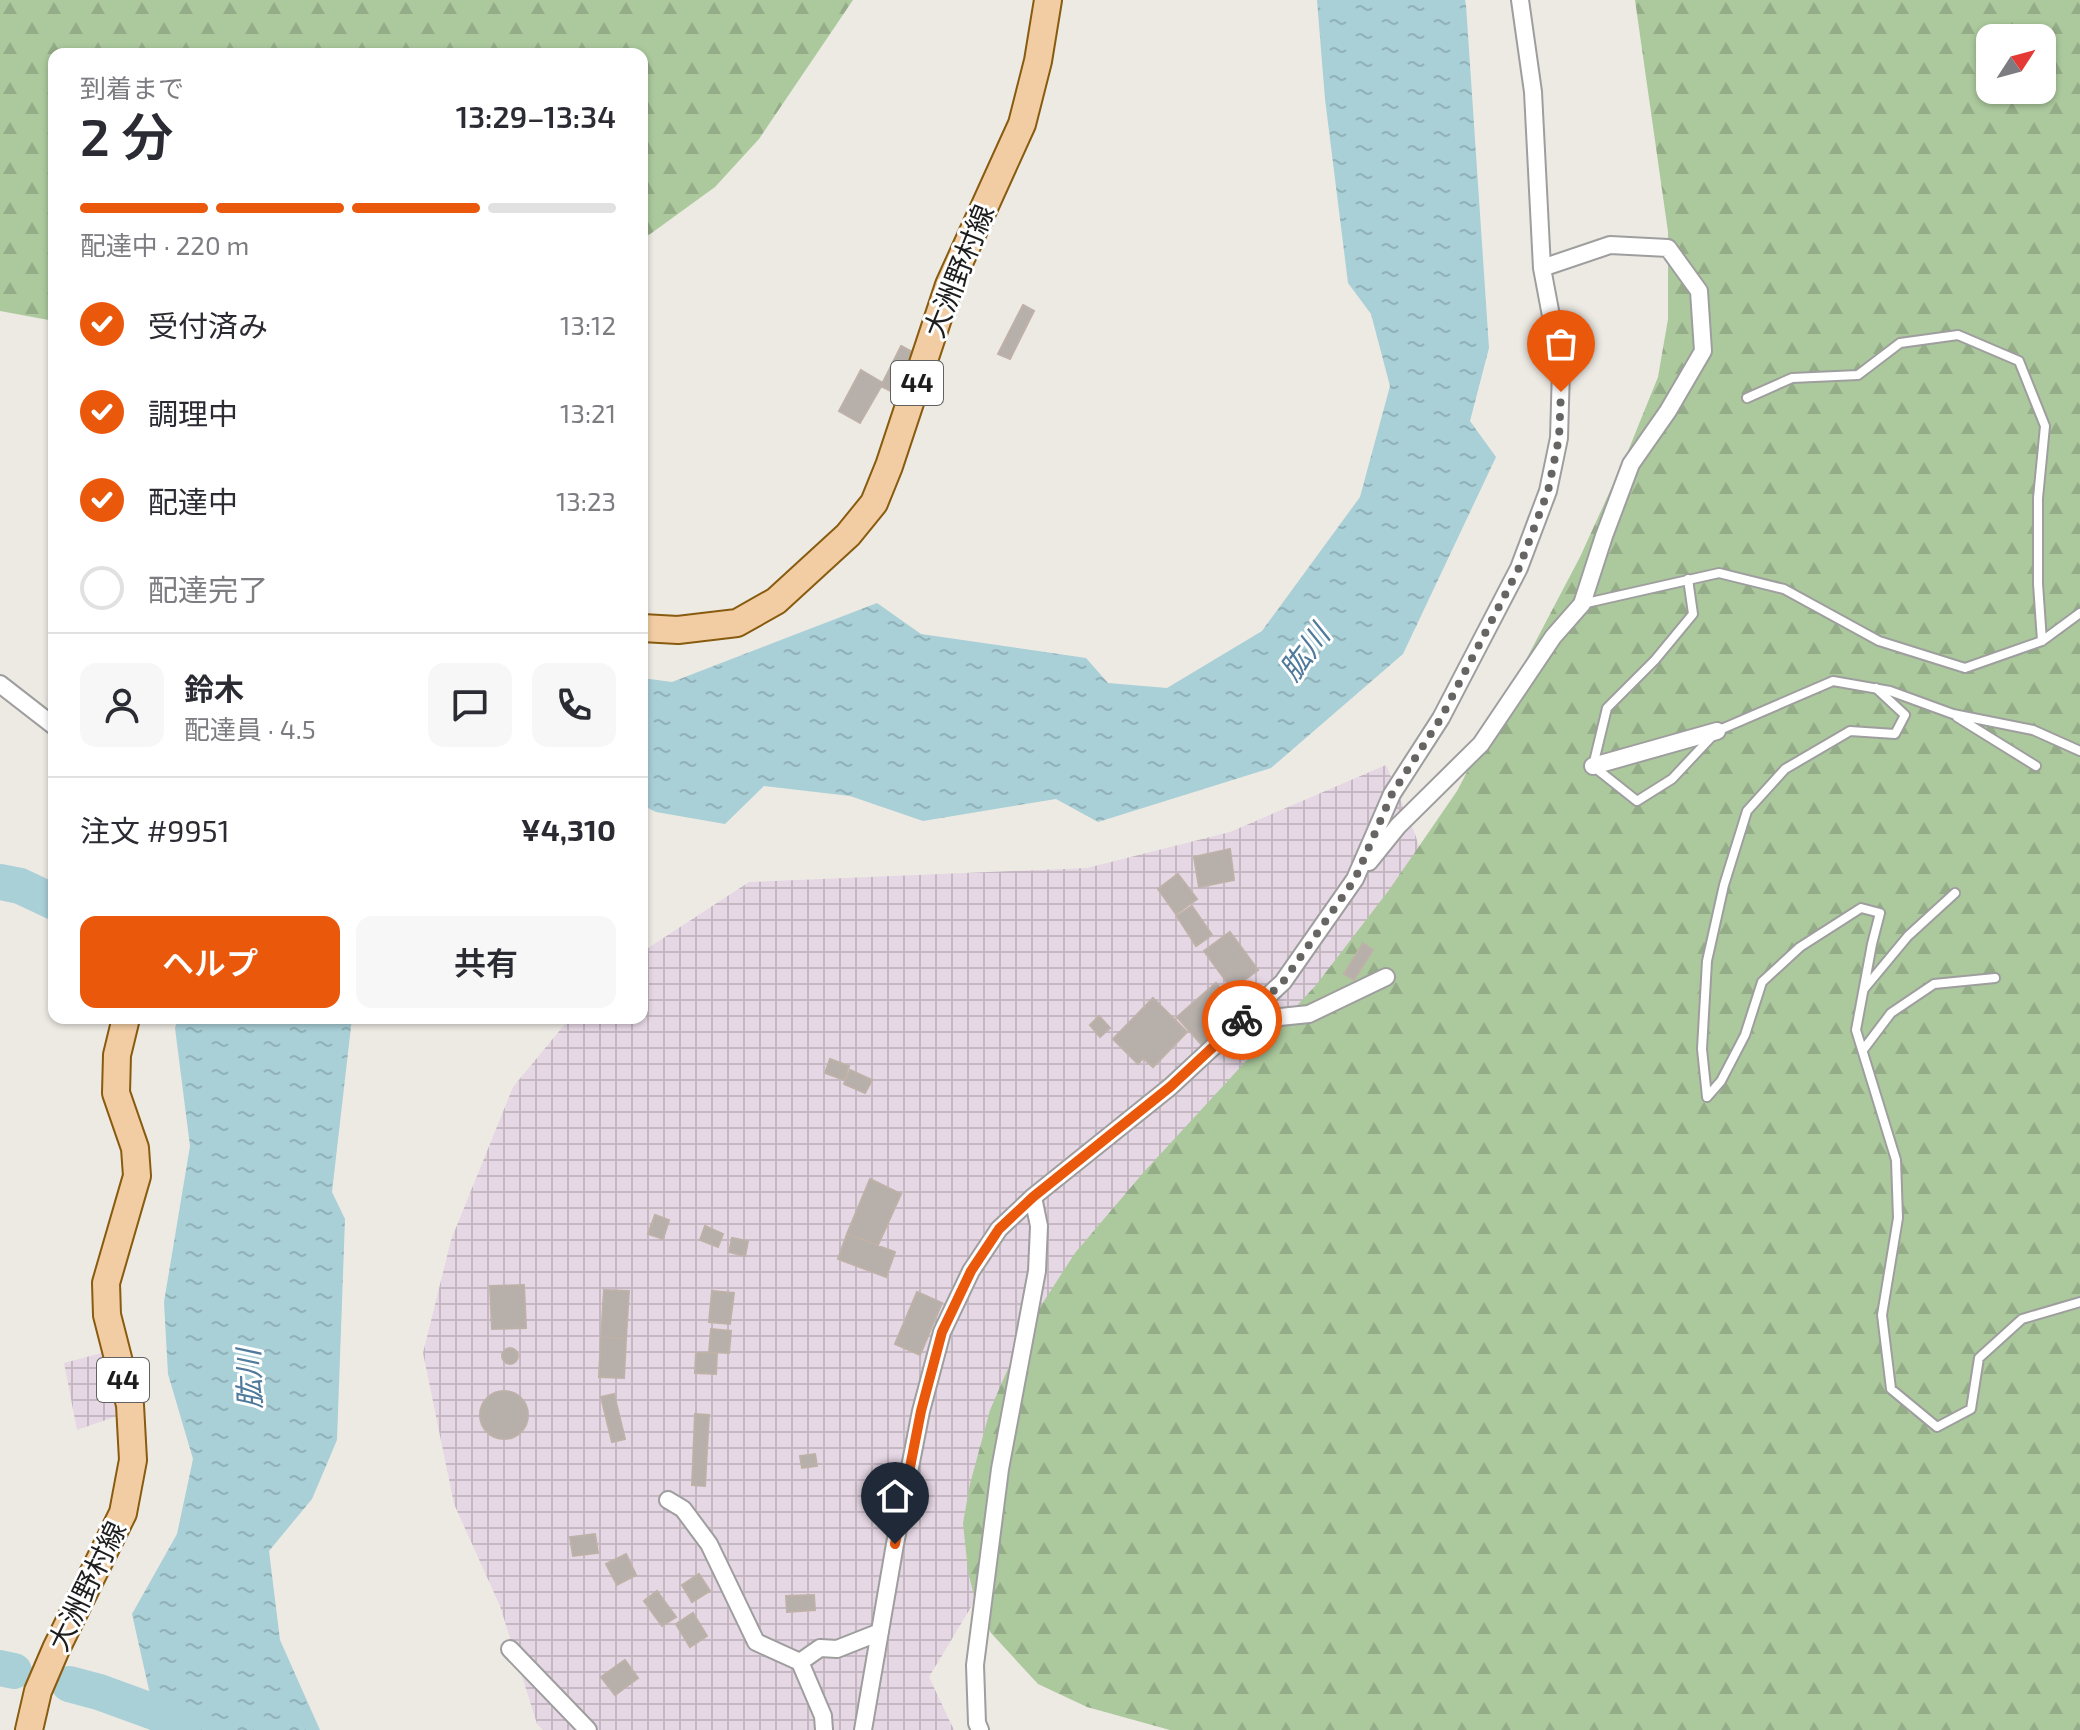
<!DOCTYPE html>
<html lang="ja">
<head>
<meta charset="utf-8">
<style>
  body { margin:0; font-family:"Exo 2","Noto Sans JP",sans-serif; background:#f7f7f7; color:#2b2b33; height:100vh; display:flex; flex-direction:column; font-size:30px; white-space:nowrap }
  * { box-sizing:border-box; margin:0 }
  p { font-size:26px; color:#7c7c81 }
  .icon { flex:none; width:44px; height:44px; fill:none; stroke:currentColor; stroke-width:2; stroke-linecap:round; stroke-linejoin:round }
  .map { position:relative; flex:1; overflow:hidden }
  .side { position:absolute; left:48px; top:48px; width:600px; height:976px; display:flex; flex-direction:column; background:#fff; border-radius:16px; box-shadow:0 2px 6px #0004 }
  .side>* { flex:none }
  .needle { width:52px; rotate:54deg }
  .fabs { position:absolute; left:1976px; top:24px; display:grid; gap:16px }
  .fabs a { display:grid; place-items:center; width:80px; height:80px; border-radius:16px; background:#fff; box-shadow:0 2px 6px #0004; font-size:40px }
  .pin { position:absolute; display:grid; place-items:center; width:68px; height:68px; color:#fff; margin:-82px -34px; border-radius:50% 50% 50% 0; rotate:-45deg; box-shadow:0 0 8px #0007 }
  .pin .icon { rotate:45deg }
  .courier { position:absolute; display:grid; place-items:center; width:80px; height:80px; margin:-40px; border:6px solid #ea580c; border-radius:50%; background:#fff; color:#222; box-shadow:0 2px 10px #0007 }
  .overview em { font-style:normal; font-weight:600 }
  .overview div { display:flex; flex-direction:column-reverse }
  .overview { display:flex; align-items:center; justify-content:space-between; height:136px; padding:0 32px }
  h1 { font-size:52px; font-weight:600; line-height:60px }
  .bar { display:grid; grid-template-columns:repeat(4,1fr); gap:12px 8px; align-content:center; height:96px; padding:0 32px }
  .bar i { height:10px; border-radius:6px; background:#e1e1e2 }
  .bar .selected { background:#ea580c }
  .bar p { grid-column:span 4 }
  .line { display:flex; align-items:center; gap:20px; padding:0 32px; border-top:2px solid #e1e1e2 }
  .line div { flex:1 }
  .round { display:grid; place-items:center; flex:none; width:84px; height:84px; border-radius:16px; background:#f7f7f7 }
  ol { padding:0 32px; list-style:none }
  li { display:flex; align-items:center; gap:24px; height:88px }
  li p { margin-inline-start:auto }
  li .icon { padding:8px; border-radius:50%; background:#ea580c; color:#fff; stroke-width:4 }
  li:last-child { color:#7c7c81 }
  li i { width:44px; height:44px; border:4px solid #e1e1e2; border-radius:50% }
  .cta { display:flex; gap:16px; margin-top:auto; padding:16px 32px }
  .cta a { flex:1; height:92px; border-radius:16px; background:#ea580c; color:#fff; font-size:32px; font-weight:600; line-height:92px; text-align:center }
  .cta a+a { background:#f7f7f7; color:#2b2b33 }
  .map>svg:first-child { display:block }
  .industrial { fill:url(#industrial-grid) }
  .forest { fill:url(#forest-firs); fill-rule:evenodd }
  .water { fill:url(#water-ripples) }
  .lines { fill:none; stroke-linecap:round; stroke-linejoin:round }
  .river { stroke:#a9cfd7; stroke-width:36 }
  .building { fill:#b6afaa; stroke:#beb1a8; stroke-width:2 }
  .service-casing { stroke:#9e9e9e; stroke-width:12 }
  .minor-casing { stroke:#9e9e9e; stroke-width:20 }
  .primary-casing { stroke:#885b0e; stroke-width:30 }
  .service { stroke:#fff; stroke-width:8 }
  .minor { stroke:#fff; stroke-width:16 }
  .primary { stroke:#f2cda4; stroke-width:26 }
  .done { stroke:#666563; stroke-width:8; stroke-dasharray:0 14.4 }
  .route { stroke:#ea580c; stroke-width:10 }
  .labels { text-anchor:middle; stroke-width:6; stroke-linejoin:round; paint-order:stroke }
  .shield { fill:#fff; stroke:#616161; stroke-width:2 }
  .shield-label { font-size:26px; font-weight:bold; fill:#1d1d1d }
  .street-label { font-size:28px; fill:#1d1d1d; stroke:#fff }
  .water-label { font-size:30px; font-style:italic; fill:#507a9c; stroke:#fff }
</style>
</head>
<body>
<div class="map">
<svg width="2080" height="1730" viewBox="0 0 2080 1730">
  <defs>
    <pattern id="industrial-grid" width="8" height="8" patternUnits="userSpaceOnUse" patternTransform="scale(2)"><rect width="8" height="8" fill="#e6d7e4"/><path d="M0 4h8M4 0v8" fill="none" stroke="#c5b8c3"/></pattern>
    <pattern id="forest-firs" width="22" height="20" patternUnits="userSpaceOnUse" patternTransform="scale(2)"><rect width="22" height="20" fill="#acc99d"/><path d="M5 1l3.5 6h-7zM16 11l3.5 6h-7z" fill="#94ac87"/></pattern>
    <pattern id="water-ripples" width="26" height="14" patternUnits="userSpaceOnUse" patternTransform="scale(2)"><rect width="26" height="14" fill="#a9cfd7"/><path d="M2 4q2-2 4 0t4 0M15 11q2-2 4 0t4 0" fill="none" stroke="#91b1b8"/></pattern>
  </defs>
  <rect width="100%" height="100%" fill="#edeae4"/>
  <path class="industrial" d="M 1386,765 L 1415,834 L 1458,966 L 1024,1519 L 929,1677 L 954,1730 L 543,1730 L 537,1724 L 500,1606 L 454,1504 L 423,1353 L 451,1240 L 513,1087 L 570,1018 L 642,1018 L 642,952 L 749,882 L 1087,868 L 1230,832 Z
    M 109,1351 L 126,1413 L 77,1430 L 64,1363 Z"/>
  <path class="forest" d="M 0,0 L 853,0 L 759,139 L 715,187 L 642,240 L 642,54 L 54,54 L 54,321 L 0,311 Z
    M 1635,0 L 2080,0 L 2080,1730 L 1170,1730 L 1087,1707 L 1038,1684 L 991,1633 L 976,1605 L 968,1571 L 963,1523 L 970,1484 L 990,1410 L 1024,1332 L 1075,1253 L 1143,1173 L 1316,985 L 1389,890 L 1457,791 L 1580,557 L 1626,456 L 1658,377 L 1668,319 L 1668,232 ZM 1990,38 L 2042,38 L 2042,90 L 1990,90 Z"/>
  <path class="water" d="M 1317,0 L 1465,0 L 1466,5 L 1489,348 L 1470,421 L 1496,457 L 1403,654 L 1271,768 L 1098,822 L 1056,799 L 923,821 L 850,796 L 764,786 L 725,824 L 656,812 L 642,805 L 642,678 L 672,682 L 877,603 L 921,634 L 1086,658 L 1108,683 L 1167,688 L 1262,631 L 1360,497 L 1390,386 L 1371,314 L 1348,283 L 1325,99 Z
    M 178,1018 L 352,1018 L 332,1192 L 345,1219 L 337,1440 L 312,1499 L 269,1551 L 280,1640 L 320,1730 L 158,1730 L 132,1614 L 177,1534 L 193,1459 L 168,1374 L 164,1302 L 190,1146 L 175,1028 Z"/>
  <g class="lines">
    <path class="river" d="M 0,882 L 20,886 L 54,902
      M 0,1668 L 14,1671
      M 69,1684 L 99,1692 L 184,1723"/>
  </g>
  <path class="building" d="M 1023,305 L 1034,311 L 1010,359 L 998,354 Z
    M 901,346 L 918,355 L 898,395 L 881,386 Z
    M 861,370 L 883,383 L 860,423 L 839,411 Z
    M 1230,849 L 1234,880 L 1199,887 L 1194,857 Z
    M 1178,874 L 1197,899 L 1176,914 L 1158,889 Z
    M 1192,906 L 1212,935 L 1196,946 L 1177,916 Z
    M 1230,932 L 1258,970 L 1232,989 L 1204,951 Z
    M 1363,943 L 1373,950 L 1354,980 L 1344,974 Z
    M 1216,983 L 1241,1012 L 1202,1045 L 1177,1017 Z
    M 1153,998 L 1187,1032 L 1153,1067 L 1143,1058 L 1138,1064 L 1113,1039 Z
    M 1099,1016 L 1110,1028 L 1100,1037 L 1090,1025 Z
    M 830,1059 L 849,1066 L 844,1080 L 825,1073 Z
    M 850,1070 L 872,1080 L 865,1093 L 844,1084 Z
    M 870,1179 L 901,1194 L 878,1245 L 847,1234 Z
    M 655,1215 L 669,1220 L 663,1239 L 648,1234 Z
    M 705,1226 L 723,1234 L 718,1247 L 700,1240 Z
    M 847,1234 L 895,1252 L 886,1277 L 838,1259 Z
    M 732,1238 L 748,1241 L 745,1256 L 729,1252 Z
    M 524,1285 L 526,1328 L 492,1329 L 490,1286 Z
    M 604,1290 L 629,1291 L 626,1339 L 601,1337 Z
    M 712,1291 L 734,1293 L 730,1324 L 709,1322 Z
    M 917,1292 L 942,1303 L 920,1355 L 895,1344 Z
    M 711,1329 L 731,1331 L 729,1353 L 709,1352 Z
    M 601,1337 L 626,1339 L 624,1378 L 599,1377 Z
    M502 1356a8 8 0 1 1 16 0a8 8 0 1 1-16 0Z
    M 696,1353 L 717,1353 L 716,1374 L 695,1373 Z
    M480 1415a24 24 0 1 1 48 0a24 24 0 1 1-48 0Z
    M 614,1394 L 625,1439 L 612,1442 L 601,1397 Z
    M 695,1414 L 709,1415 L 705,1486 L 692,1485 Z
    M 815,1454 L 817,1466 L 802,1468 L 800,1456 Z
    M 595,1534 L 598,1553 L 573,1556 L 570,1537 Z
    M 626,1554 L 636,1575 L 617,1585 L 606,1564 Z
    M 699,1574 L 710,1591 L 692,1602 L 682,1585 Z
    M 657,1591 L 676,1617 L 662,1626 L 644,1601 Z
    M 814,1595 L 815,1610 L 787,1612 L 786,1596 Z
    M 693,1613 L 707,1636 L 690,1647 L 676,1624 Z
    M 625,1660 L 638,1678 L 615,1695 L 601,1677 Z"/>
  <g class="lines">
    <defs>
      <path id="service" d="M 1747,398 L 1792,378 L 1858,375 L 1900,343 L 1958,335 L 2019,361 L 2045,426 L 2038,498 L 2038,584 L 2042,641
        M 1688,579 L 1693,614 L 1655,660 L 1607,708 L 1593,766 L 1637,801 L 1672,779 L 1717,731 L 1833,681 L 1890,691 L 1953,714 L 2033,730 L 2080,751
        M 1582,604 L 1719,573 L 1784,589 L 1879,641 L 1965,668 L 2042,641 L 2080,613
        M 1876,688 L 1905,715 L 1895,734 L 1850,731 L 1785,769 L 1747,811 L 1724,885 L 1707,961 L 1702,1049 L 1707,1097 L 1721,1081 L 1745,1035 L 1762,982 L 1800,947 L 1861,908 L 1880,913 L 1872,944 L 1856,1030 L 1896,1160 L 1898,1218 L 1882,1315 L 1891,1389 L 1937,1427 L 1971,1409 L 1979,1358 L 2022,1319 L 2080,1302
        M 1957,717 L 2036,766
        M 1864,989 L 1908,936 L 1955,893
        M 1863,1050 L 1891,1013 L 1934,984 L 1995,978"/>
      <path id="minor" d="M 0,684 L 54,726
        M 1593,766 L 1717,731
        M 1369,862 L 1398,826 L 1481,744 L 1553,637 L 1582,604 L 1604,536 L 1631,464 L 1668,411 L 1703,351 L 1699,291 L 1668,248 L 1610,245 L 1542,268
        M 1242,1021 L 1309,1014 L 1386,977
        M 668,1500 L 683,1509 L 709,1544 L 756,1642 L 800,1662
        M 510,1649 L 588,1730
        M 824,1730 L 823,1716 L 800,1662 L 820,1648 L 837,1649 L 880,1632
        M 863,1730 L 895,1544 L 921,1411 L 942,1332 L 971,1271 L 999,1229 L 1033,1197 L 1170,1087 L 1283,982 L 1355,879 L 1392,794 L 1441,718 L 1519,568 L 1548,491 L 1559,438 L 1561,369 L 1542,268 L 1533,92 L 1520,0
        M 980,1730 L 977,1723 L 975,1665 L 1000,1469 L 1037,1271 L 1039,1226 L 1033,1197"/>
      <path id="primary" d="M 642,628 L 678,630 L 737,623 L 776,601 L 848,535 L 874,503 L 889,466 L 949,285 L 1022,124 L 1038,61 L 1048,0
        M 29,1730 L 38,1691 L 56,1649 L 123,1513 L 133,1460 L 130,1405 L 107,1315 L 106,1283 L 137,1176 L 135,1148 L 116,1093 L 117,1055 L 126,1018"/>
    </defs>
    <use href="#service" class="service-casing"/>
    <use href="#minor" class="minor-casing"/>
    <use href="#primary" class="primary-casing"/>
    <use href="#service" class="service"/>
    <use href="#minor" class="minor"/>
    <use href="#primary" class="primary"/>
  </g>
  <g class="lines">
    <path class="done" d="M 1242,1020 L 1283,982 L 1355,879 L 1392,794 L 1441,718 L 1519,568 L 1548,491 L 1559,438 L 1561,392"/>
    <path class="route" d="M 895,1544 L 921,1411 L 942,1332 L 971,1271 L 999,1229 L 1033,1197 L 1170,1087 L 1242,1020"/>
  </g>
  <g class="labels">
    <g class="shield">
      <rect x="891" y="361" width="52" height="44" rx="6"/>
      <rect x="97" y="1358" width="52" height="44" rx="6"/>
    </g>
    <g class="shield-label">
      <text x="917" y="392">44</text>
      <text x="123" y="1389">44</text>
    </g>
    <g class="street-label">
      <text transform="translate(959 271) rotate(-68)" y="10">大洲野村線</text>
      <text transform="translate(87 1586) rotate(-64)" y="10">大洲野村線</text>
    </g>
    <g class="water-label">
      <text transform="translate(1305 653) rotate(-53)" y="10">肱川</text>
      <text transform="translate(250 1379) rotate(-92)" y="10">肱川</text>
    </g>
  </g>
</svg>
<div class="fabs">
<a><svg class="needle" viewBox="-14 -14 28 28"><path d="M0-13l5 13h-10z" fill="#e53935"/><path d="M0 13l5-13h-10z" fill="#7c7c81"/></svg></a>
</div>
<div class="pin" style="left:1561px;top:392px;background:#ea580c"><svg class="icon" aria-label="bag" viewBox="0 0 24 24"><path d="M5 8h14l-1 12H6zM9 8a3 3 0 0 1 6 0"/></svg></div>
<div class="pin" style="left:895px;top:1544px;background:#1f2937"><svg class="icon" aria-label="home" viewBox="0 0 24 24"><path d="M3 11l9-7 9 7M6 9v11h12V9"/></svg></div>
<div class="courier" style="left:1242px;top:1020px"><svg class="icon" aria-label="bike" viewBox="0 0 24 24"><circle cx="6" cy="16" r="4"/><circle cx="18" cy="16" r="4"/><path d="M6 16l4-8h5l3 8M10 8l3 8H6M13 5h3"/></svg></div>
<section class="side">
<div class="overview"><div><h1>2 分</h1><p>到着まで</p></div><em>13:29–13:34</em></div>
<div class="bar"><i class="selected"></i><i class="selected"></i><i class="selected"></i><i></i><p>配達中 · 220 m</p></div>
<ol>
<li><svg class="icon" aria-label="check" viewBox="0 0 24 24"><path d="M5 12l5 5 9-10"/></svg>受付済み<p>13:12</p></li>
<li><svg class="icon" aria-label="check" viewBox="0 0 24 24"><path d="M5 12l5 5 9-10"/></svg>調理中<p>13:21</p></li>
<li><svg class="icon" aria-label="check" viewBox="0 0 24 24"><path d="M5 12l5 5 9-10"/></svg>配達中<p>13:23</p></li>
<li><i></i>配達完了</li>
</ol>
<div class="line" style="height:144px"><a class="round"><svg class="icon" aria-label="person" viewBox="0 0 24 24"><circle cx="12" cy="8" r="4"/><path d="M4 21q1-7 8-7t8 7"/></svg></a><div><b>鈴木</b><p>配達員 · 4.5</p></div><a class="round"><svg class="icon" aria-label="chat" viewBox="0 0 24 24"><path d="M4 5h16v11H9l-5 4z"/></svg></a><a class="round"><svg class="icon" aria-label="phone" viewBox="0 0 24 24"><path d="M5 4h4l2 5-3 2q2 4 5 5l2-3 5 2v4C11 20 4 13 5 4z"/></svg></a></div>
<div class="line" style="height:104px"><div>注文 #9951</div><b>¥4,310</b></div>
<div class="cta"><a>ヘルプ</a><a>共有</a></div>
</section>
</div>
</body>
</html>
